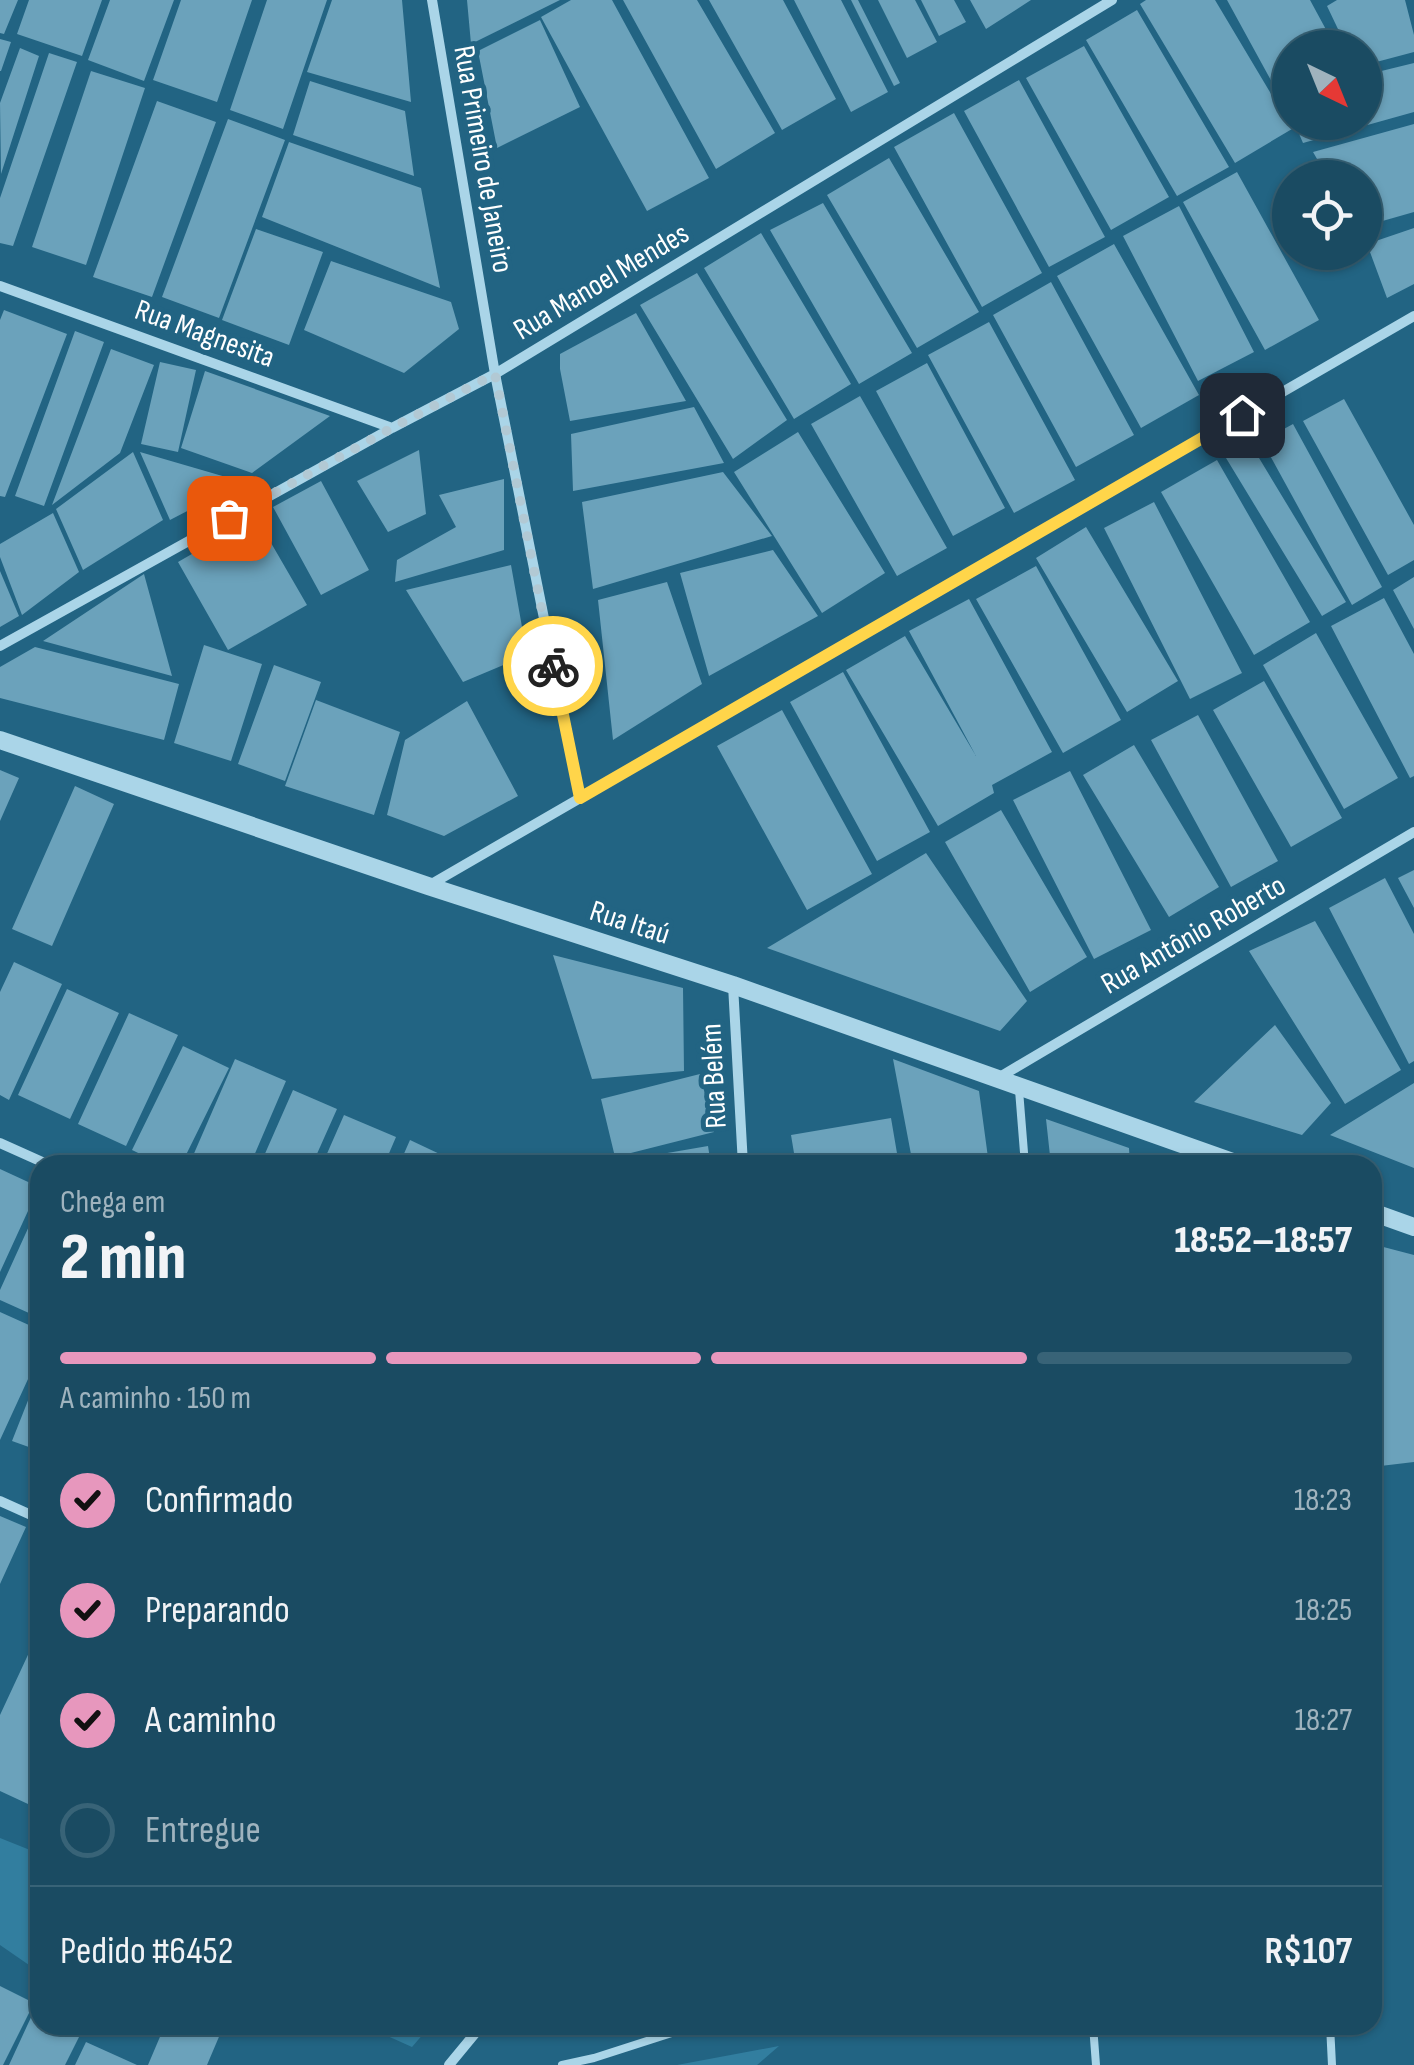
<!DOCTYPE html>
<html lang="pt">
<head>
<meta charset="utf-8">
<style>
  body { margin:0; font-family:"Sofia Sans Condensed",sans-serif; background:#27556b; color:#f1f3f6; height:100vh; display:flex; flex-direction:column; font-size:38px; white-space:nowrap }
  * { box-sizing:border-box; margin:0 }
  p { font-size:32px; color:#9fb3be }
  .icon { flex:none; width:55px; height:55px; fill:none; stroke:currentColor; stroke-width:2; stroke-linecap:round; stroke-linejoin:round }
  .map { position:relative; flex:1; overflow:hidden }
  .drawer { position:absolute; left:30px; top:1155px; width:1352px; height:880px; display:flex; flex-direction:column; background:#1a4b62; border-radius:30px; box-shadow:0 2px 8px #0004,0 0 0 2px #386377 }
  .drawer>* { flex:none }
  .needle { width:65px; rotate:137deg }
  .tools { position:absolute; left:1272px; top:30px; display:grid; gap:20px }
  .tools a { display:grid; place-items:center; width:110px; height:110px; border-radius:50%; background:#1a4b62; box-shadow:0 2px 8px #0004,0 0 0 2px #386377; font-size:50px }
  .pin { position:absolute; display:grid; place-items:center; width:85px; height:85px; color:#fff; margin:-42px; border-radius:20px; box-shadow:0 5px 15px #0006 }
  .courier { position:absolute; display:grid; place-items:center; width:100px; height:100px; margin:-50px; border:8px solid #ffd54a; border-radius:50%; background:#fff; color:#222; box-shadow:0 2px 12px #0007 }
  .summary em { font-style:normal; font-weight:800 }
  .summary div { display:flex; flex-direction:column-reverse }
  .summary { display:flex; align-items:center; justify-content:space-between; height:170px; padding:0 30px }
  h1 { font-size:65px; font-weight:800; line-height:75px }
  .bar { display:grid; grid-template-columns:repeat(4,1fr); gap:15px 10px; align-content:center; height:120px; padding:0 30px }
  .bar i { height:12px; border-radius:8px; background:#386377 }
  .bar .selected { background:#e797bd }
  .bar p { grid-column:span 4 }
  .line { display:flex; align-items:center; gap:25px; padding:0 30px; border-top:2px solid #386377 }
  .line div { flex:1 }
  ol { padding:0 30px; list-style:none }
  li { display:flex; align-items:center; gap:30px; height:110px }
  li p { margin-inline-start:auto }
  li .icon { padding:10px; border-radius:50%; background:#e797bd; color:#111; stroke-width:4 }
  li:last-child { color:#9fb3be }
  li i { width:55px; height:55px; border:5px solid #386377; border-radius:50% }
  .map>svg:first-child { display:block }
  .green { fill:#327e9f }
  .building { fill:#6ba2bb }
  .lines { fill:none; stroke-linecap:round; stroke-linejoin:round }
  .service { stroke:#aad5e8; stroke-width:8 }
  .minor { stroke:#aad5e8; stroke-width:10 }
  .tertiary { stroke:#aad5e8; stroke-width:18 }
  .done { stroke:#b2c9d4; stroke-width:10; stroke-dasharray:0 18 }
  .route { stroke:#ffd54a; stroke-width:12 }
  .labels { text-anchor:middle; stroke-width:10; stroke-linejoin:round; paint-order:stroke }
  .street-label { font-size:30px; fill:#fff; stroke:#226483 }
</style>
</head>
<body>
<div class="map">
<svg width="1414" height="2065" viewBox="0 0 1414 2065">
  <rect width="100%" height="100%" fill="#226483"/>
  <path class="green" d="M 0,1838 L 40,1854 L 40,1949 L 29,1965 L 0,1945 Z
    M 363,2025 L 431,2025 L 412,2047 Z
    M 779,2046 L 757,2065 L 677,2065 Z"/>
  <path class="building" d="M 0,0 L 18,0 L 4,34 L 0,33 Z
    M 29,0 L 102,0 L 82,56 L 17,34 Z
    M 110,0 L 174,0 L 144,81 L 88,60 Z
    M 181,0 L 252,0 L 217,102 L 153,80 Z
    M 267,0 L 327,0 L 283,129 L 230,110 Z
    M 332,0 L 402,0 L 411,102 L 307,72 Z
    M 467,0 L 560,0 L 471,44 Z
    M 571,0 L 612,0 L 709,178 L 647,211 L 541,17 Z
    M 623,0 L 697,0 L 775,133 L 716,169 Z
    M 709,0 L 783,0 L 836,99 L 782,130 Z
    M 794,0 L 841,0 L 888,92 L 851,112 Z
    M 851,0 L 858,0 L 900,83 L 894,86 Z
    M 878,0 L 915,0 L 937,42 L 907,58 Z
    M 921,0 L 954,0 L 966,22 L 939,36 Z
    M 970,0 L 1031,0 L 986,29 Z
    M 1146,0 L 1215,0 L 1292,129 L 1235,163 L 1140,4 Z
    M 1227,0 L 1310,0 L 1336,48 L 1290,48 L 1290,84 L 1274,86 Z
    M 1337,0 L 1405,0 L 1414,35 L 1414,52 L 1365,65 L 1365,48 L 1347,48 L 1327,6 Z
    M 1137,10 L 1229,167 L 1177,196 L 1086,40 Z
    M 540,20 L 580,107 L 497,148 L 478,51 Z
    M 0,39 L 11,42 L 1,71 L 0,71 Z
    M 1084,46 L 1169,197 L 1111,230 L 1026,78 Z
    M 20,48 L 39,56 L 1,174 L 0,103 Z
    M 49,53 L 77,62 L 13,246 L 0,243 L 0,198 Z
    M 1414,63 L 1414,112 L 1303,143 L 1294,122 L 1365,122 L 1365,75 Z
    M 91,71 L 145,88 L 86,265 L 32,247 Z
    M 1019,80 L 1105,237 L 1049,267 L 964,111 Z
    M 310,81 L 405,111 L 414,176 L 293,135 Z
    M 157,101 L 216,122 L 152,297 L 93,277 Z
    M 954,113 L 1042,273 L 982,307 L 894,147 Z
    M 228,119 L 285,140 L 219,318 L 162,297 Z
    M 1414,124 L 1414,212 L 1365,226 L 1365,178 L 1328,178 L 1313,152 Z
    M 289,142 L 421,188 L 440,288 L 262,217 Z
    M 889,158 L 979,312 L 917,348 L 827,195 Z
    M 1237,172 L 1319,320 L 1265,350 L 1183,202 Z
    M 823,203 L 912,353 L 859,384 L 770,230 Z
    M 1179,206 L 1254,352 L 1198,381 L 1123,236 Z
    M 1414,228 L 1414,284 L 1387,298 L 1367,244 Z
    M 256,229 L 323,252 L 289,345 L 222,320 Z
    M 761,233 L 851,384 L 794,419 L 704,268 Z
    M 1114,244 L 1199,395 L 1141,428 L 1057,276 Z
    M 331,261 L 451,302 L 459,329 L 404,373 L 304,330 Z
    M 697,273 L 787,420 L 733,459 L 640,305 Z
    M 1051,282 L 1134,435 L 1076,467 L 993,315 Z
    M 4,310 L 67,334 L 5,497 L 0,496 L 0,320 Z
    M 636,313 L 686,401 L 570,421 L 560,369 L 560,354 Z
    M 989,322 L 1075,480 L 1014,513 L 928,355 Z
    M 75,331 L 104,342 L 44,506 L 15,496 Z
    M 111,349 L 154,365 L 120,453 L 52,505 Z
    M 160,362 L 196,370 L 178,452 L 141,444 Z
    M 927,363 L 1005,508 L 953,536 L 876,391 Z
    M 205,371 L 330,416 L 252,473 L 181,448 Z
    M 860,396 L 947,548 L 897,576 L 811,424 Z
    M 1344,399 L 1414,525 L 1414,560 L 1388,575 L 1303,421 Z
    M 694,407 L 724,463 L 573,491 L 571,434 Z
    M 1293,424 L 1382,587 L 1352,605 L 1262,441 Z
    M 798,432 L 885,573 L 822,613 L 734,472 Z
    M 1250,443 L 1346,602 L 1322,616 L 1226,458 Z
    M 419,450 L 426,514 L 388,532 L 357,481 Z
    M 133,452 L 163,520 L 83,570 L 56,509 Z
    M 140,452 L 243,482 L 170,520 Z
    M 1217,460 L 1310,622 L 1254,655 L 1161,492 Z
    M 723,472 L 772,536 L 593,589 L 582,502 Z
    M 504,479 L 504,550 L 395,582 L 397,560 L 456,527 L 439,495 Z
    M 321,481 L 369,570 L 321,595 L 273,507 Z
    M 1154,502 L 1242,673 L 1190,699 L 1104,528 Z
    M 53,513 L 79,572 L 22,615 L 0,557 L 0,544 Z
    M 256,517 L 307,605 L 228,650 L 178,562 Z
    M 1086,527 L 1178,681 L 1127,712 L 1036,558 Z
    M 773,550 L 818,616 L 709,676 L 680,573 Z
    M 511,565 L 527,655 L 463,682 L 406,590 Z
    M 1036,566 L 1121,720 L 1063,753 L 976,599 Z
    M 0,571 L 19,616 L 0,627 Z
    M 144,574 L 172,676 L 43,641 Z
    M 1414,577 L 1414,629 L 1393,590 Z
    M 667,582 L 702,684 L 613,740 L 598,600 Z
    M 1384,598 L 1414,654 L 1414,776 L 1410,778 L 1331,626 Z
    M 969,599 L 1052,752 L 992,785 L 994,793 L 938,826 L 846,670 L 905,636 L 976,756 L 909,631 Z
    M 1316,633 L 1398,778 L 1344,809 L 1263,665 Z
    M 204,645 L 262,664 L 231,761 L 174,743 Z
    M 35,647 L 179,684 L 164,740 L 0,698 L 0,667 Z
    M 274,665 L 321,682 L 285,781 L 238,764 Z
    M 843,672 L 930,832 L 877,861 L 790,702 Z
    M 1264,681 L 1342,818 L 1291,847 L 1213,710 Z
    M 316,700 L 400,732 L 374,815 L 285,786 Z
    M 467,701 L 518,796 L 444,836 L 387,815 L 405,740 Z
    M 782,710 L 872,874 L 807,910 L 717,746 Z
    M 1198,715 L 1278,861 L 1231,887 L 1151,740 Z
    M 1134,745 L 1219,887 L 1169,917 L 1083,775 Z
    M 0,770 L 19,778 L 0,821 Z
    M 1070,771 L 1151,930 L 1094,959 L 1013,800 Z
    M 75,786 L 114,804 L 52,946 L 12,929 Z
    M 1001,810 L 1087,957 L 1030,992 L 945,842 Z
    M 926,853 L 1027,1001 L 1000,1031 L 767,948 Z
    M 1414,870 L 1414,908 L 1398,878 Z
    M 1385,878 L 1414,934 L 1414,1061 L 1409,1064 L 1329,908 Z
    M 1315,921 L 1401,1070 L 1345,1104 L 1249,951 Z
    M 553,955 L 683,988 L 684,1071 L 592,1079 Z
    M 14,962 L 62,984 L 9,1100 L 0,1095 L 0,992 Z
    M 67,989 L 119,1013 L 70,1119 L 18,1095 Z
    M 129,1013 L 178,1035 L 126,1146 L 78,1124 Z
    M 1275,1025 L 1331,1103 L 1302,1135 L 1194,1102 Z
    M 183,1046 L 229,1068 L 181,1165 L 163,1165 L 132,1150 Z
    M 235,1059 L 286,1081 L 250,1165 L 189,1165 Z
    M 893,1059 L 979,1091 L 989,1165 L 913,1165 Z
    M 700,1074 L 714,1132 L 615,1157 L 601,1099 Z
    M 1414,1083 L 1414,1168 L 1330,1135 Z
    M 293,1090 L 337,1109 L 312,1165 L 260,1165 Z
    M 344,1115 L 396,1137 L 384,1165 L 322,1165 Z
    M 891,1118 L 899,1165 L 796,1165 L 791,1135 Z
    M 1046,1119 L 1129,1148 L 1130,1165 L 1051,1165 Z
    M 410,1140 L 463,1165 L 399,1165 Z
    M 708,1146 L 711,1165 L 609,1165 L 609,1163 Z
    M 0,1169 L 39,1187 L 0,1272 Z
    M 40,1202 L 40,1318 L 0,1300 L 0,1290 Z
    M 1372,1244 L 1414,1255 L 1414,1462 L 1372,1467 Z
    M 0,1312 L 40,1330 L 40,1353 L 0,1440 Z
    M 40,1370 L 40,1451 L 12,1441 Z
    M 0,1516 L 26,1527 L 0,1584 Z
    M 40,1629 L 40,1779 L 28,1804 L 0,1791 L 0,1715 Z
    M 0,1986 L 34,2003 L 3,2065 L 0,2065 Z
    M 33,2013 L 40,2016 L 40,2025 L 59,2025 L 80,2035 L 65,2065 L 9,2065 Z
    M 165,2025 L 224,2025 L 207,2065 L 148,2065 Z
    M 86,2042 L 137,2065 L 75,2065 Z"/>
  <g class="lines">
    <path class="service" d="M 1019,1090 L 1025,1165
      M 1093,2025 L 1096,2065
      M 1330,2025 L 1332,2065
      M 562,2065 L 594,2058 L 678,2031"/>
    <path class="minor" d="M 432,0 L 495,374 L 580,798
      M 0,286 L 392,428
      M 0,646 L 392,428 L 495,374 L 1112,0
      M 428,886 L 1414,316
      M 733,985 L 743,1165
      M 998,1078 L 1414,832
      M 0,1143 L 49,1165
      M 0,1501 L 40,1519
      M 449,2065 L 482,2025"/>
    <path class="tertiary" d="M 0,740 L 428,886 L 733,985 L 1241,1165
      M 1372,1212 L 1414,1227"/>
  </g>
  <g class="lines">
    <path class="done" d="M 229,518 L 392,428 L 495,374 L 553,666"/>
    <path class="route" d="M 553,666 L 580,798 L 1242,415"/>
  </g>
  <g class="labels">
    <g class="street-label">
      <text transform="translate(484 159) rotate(80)" y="10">Rua Primeiro de Janeiro</text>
      <text transform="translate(601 281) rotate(-31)" y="10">Rua Manoel Mendes</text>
      <text transform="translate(205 333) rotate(20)" y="10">Rua Magnesita</text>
      <text transform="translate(630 922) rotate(18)" y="10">Rua Itaú</text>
      <text transform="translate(1193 934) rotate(-30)" y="10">Rua Antônio Roberto</text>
      <text transform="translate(713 1076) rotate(-93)" y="10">Rua Belém</text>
    </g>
  </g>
</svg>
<div class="tools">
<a><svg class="needle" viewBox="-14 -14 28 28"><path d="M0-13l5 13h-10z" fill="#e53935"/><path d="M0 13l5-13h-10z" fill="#9fb3be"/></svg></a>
<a><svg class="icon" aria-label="locate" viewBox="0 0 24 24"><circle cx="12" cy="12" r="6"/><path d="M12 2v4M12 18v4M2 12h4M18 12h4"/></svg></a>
</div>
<div class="pin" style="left:229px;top:518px;background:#ea580c"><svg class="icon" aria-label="bag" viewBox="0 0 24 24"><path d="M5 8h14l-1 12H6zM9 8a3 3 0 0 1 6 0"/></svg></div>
<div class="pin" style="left:1242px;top:415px;background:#1f2937"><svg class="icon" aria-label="home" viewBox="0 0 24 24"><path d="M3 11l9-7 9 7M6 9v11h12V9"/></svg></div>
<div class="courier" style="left:553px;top:666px"><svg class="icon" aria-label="bike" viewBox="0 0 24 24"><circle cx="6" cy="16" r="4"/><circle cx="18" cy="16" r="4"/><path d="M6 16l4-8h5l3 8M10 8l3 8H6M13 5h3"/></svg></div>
<section class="drawer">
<div class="summary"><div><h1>2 min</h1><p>Chega em</p></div><em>18:52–18:57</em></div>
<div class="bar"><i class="selected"></i><i class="selected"></i><i class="selected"></i><i></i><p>A caminho · 150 m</p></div>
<ol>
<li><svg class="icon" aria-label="check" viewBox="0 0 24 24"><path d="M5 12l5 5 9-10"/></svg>Confirmado<p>18:23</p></li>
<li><svg class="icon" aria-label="check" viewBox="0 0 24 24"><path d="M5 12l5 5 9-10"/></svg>Preparando<p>18:25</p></li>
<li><svg class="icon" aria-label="check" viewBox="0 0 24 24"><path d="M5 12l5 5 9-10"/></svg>A caminho<p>18:27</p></li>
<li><i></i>Entregue</li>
</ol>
<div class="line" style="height:130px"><div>Pedido #6452</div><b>R$107</b></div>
</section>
</div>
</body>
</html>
